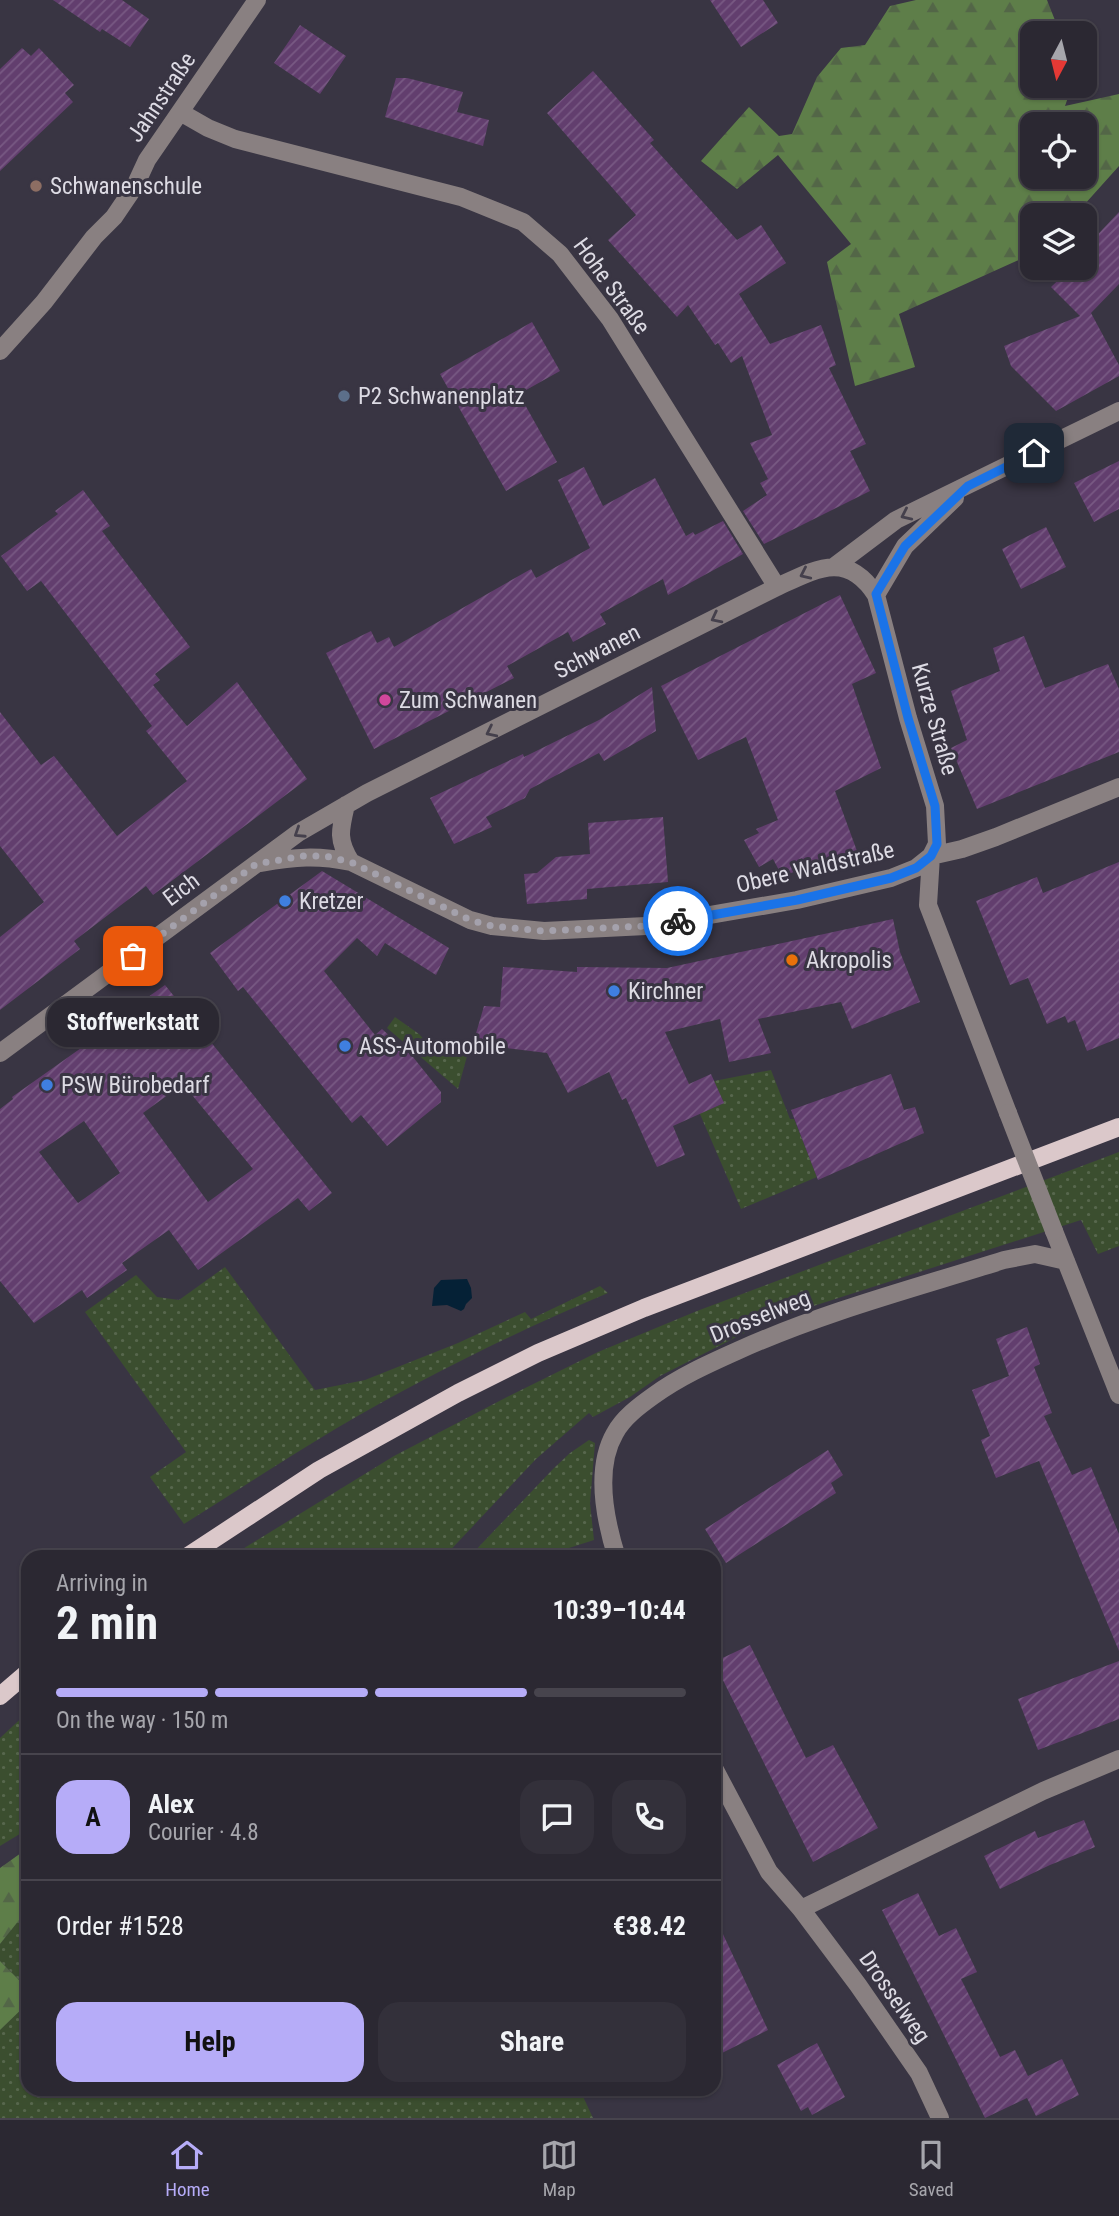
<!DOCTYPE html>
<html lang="en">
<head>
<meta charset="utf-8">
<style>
  body { margin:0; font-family:"Roboto Condensed",sans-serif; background:#33303a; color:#f1f3f6; height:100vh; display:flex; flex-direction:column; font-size:26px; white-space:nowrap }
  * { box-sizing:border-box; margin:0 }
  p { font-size:23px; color:#a6a6ac }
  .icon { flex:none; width:38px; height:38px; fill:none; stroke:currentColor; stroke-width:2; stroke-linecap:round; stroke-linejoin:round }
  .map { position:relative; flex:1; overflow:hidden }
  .details { position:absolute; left:21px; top:1550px; width:700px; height:546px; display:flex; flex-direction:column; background:#2b2832; border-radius:21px; box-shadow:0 2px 5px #0004,0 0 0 2px #47444d }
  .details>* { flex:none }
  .needle { width:46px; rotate:187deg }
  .buttons { position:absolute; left:1020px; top:21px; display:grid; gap:14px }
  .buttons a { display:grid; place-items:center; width:77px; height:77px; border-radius:14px; background:#2b2832; box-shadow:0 2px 5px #0004,0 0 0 2px #47444d; font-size:35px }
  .pin { position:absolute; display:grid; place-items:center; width:60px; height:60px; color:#fff; margin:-30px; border-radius:14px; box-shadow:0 4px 10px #0006 }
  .courier { position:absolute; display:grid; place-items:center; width:70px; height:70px; margin:-35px; border:5px solid #1a73e8; border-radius:50%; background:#fff; color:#222; box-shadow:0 2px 9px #0007 }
  .bubble { position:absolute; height:49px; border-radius:21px; background:#2b2832; box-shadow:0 2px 5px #0004,0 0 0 2px #47444d; font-size:23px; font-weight:700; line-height:49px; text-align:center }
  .headline em { font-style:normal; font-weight:700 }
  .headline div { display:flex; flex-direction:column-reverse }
  .headline { display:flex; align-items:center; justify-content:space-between; height:119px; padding:0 35px }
  h1 { font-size:46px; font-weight:700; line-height:52px }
  .bar { display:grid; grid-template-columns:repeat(4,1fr); gap:10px 7px; align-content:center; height:84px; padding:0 35px }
  .bar i { height:9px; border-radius:5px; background:#47444d }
  .bar .on { background:#b6acf8 }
  .bar p { grid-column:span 4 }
  .line { display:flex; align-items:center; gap:18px; padding:0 35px; border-top:2px solid #47444d }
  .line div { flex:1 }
  .round { display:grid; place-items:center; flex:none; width:74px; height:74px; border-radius:21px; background:#33303a }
  .primary-button { display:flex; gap:14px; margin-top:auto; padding:14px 35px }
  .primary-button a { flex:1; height:80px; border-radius:21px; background:#b6acf8; color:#111; font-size:28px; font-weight:700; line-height:80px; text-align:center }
  .primary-button a+a { background:#33303a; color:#f1f3f6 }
  .menu { display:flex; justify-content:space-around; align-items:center; height:98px; border-top:2px solid #47444d; background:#2b2832; font-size:19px; color:#a6a6ac }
  .menu a { display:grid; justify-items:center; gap:4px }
  .menu .on { color:#b6acf8 }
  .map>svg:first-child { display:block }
  .green { fill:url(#green-dots) }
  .forest { fill:url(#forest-firs); fill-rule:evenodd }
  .water { fill:#052136 }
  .building { fill:url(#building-hatch); fill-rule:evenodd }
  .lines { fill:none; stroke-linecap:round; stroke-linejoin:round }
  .minor { stroke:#898081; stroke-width:18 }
  .major { stroke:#dbc8ca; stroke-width:18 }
  .minor-bridge { stroke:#898081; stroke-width:18 }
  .oneway { stroke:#45404c }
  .done { stroke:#a4a1ac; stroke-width:7; stroke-dasharray:0 12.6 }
  .route { stroke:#1a73e8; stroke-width:9 }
  .education-dot { fill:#8d6e63; stroke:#393543; stroke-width:2.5 }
  .service-dot { fill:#5c6f8a; stroke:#393543; stroke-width:2.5 }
  .hotel-dot { fill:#d1479c; stroke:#393543; stroke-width:2.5 }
  .shop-dot { fill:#3f7fe0; stroke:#393543; stroke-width:2.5 }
  .food-dot { fill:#e8710a; stroke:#393543; stroke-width:2.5 }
  .labels { text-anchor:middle; stroke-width:6; stroke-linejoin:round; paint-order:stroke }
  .street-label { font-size:23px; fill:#dddbe4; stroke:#393543 }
  .poi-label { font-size:23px; fill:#dddbe4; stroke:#393543; text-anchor:start }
</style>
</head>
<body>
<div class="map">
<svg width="1119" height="2118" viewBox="0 0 1119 2118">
  <defs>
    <pattern id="green-dots" width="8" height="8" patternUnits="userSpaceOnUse" patternTransform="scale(1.75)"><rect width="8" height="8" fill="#3b4e2f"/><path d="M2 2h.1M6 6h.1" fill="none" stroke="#57674d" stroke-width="1.8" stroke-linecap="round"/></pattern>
    <pattern id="forest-firs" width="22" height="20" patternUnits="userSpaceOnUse" patternTransform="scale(1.75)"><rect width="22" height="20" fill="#5e7e49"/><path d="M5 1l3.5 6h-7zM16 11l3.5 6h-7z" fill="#536647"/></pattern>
    <pattern id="building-hatch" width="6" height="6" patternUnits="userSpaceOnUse" patternTransform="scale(1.75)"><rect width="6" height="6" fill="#623e6e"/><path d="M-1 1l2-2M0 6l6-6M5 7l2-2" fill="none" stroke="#785983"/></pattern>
  </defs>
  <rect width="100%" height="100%" fill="#393543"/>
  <path class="green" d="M 395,1017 L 419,1034 L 430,1046 L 454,1050 L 469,1049 L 458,1089 L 387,1028 Z
    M 771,1070 L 790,1119 L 794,1119 L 817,1177 L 741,1209 L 687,1084 L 690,1083 L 704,1112 L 724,1103 L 714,1081 Z
    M 1119,1152 L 1119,1246 L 1098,1254 L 1081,1220 L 770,1320 L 660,1376 L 630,1397 L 593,1417 L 589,1413 L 536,1459 L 444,1557 L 228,1558 L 394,1456 L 507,1397 L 598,1352 L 697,1311 Z
    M 225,1267 L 315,1390 L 365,1380 L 458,1343 L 525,1312 L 531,1319 L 600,1286 L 608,1293 C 515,1332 424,1377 337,1428 C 285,1459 235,1492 184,1524 L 150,1477 L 186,1452 L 85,1312 L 136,1275 L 157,1297 L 179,1300 Z
    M 589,1440 L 595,1443 L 590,1503 L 594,1540 L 541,1557 L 469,1557 L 553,1469 L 570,1453 Z
    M 28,1712 L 28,1829 L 0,1846 L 0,1738 Z
    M 28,1909 L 28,1989 L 0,1961 L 0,1944 Z
    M 28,2003 L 28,2090 L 580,2090 L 593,2118 L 0,2118 L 0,2030 Z"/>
  <path class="forest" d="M 916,0 L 1047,0 L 1060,33 L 1032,33 L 1032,86 L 1072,86 L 1065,106 L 1119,94 L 1119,166 L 1075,215 L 1032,215 L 1032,254 L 899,314 L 915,367 L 855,386 L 827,262 L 851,244 L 778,155 L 737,189 L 701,161 L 749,107 L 779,136 L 792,134 L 817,77 L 841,48 L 865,45 L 890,6 ZM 1032,124 L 1085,124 L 1085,177 L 1032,177 Z
    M 28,1848 L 28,1909 L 0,1944 L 0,1868 Z
    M 0,1961 L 28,1989 L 28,2003 L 0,2030 Z"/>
  <path class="water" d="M 467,1279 L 471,1288 L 472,1298 L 466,1304 L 464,1309 L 461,1311 L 447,1305 L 432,1306 L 434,1288 L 441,1280 Z"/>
  <path class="building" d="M 53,0 L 122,0 L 149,19 L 130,47 L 102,29 L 100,32 Z
    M 710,0 L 763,0 L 778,23 L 741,47 Z
    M 300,25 L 346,56 L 320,94 L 274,63 Z
    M 22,48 L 31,56 L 39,48 L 74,85 L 65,93 L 73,102 L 0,171 L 0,69 Z
    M 593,71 L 654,140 L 650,143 L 737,240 L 761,225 L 786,263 L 739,294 L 770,344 L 821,325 L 836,365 L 829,368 L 866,444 L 850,451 L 870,491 L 764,544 L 743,511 L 767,495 L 760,483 L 768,479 L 750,443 L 772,435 L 742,356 L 731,363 L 718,343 L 715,345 L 688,305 L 677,317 L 608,240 L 636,215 L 547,113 Z
    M 396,78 L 407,78 L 463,92 L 457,112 L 489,120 L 483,146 L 385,117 Z
    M 1119,212 L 1119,284 L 1091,313 L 1119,365 L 1119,376 L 1056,411 L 1011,366 L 1004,346 L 1080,316 L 1051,287 L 1071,268 L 1085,268 L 1085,248 Z
    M 532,322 L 560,371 L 519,394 L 557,462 L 506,491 L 440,374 Z
    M 1119,461 L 1119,509 L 1094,522 L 1074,483 Z
    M 584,467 L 603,506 L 655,478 L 686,536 L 693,532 L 695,535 L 723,521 L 743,554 L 668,595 L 663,579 L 600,614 L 606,624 L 573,642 L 568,632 L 507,666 L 514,678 L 374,749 L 326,653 L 371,631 L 377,643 L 389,637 L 394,647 L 531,569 L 536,578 L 590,548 L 558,480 Z
    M 83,490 L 110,526 L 102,531 L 190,647 L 155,674 L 160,680 L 153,685 L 187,726 L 237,682 L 307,779 L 153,895 L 146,886 L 74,941 L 80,949 L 0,1010 L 0,937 L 44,902 L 0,846 L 0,712 L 41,765 L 54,756 L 117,836 L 187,781 L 146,731 L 152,726 L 41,581 L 27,591 L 1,556 L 58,514 L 55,511 Z
    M 1046,527 L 1066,567 L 1021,589 L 1002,549 Z
    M 840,595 L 876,673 L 852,684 L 881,768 L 835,791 L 857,851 L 782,876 L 773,859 L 759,867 L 744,840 L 759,833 L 756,829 L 778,820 L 746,737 L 698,760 L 661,686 Z
    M 1024,636 L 1045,688 L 1108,664 L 1119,689 L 1119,752 L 977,809 L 951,748 L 967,740 L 951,691 L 1000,671 L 993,648 Z
    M 652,687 L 656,731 L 604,761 L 599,753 L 530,789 L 525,798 L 486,817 L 492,827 L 454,844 L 430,798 L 523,754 L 524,757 L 599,720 Z
    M 663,817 L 668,882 L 587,889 L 587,899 L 527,904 L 524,874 L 537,873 L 556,857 L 590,854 L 588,823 Z
    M 1119,862 L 1119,1038 L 1087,1051 L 1075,1020 L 1068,1023 L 1065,1016 L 1047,1024 L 1028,978 L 1010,985 L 976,901 L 1037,877 L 1043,893 Z
    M 322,871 L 449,948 L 436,975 L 385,943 L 377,956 L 357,938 L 324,971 L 375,1035 L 382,1029 L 413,1057 L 441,1092 L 441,1102 L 387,1146 L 361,1115 L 352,1123 L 243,987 L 238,991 L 210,953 Z
    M 893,919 L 900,952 L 920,1002 L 852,1029 L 841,1002 L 758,1019 L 771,1053 L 729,1062 L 720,1019 L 665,1032 L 689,1084 L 711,1074 L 724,1103 L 673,1126 L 685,1155 L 657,1167 L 626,1098 L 622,1100 L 609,1072 L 568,1093 L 547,1053 L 507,1048 L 502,1049 L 502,1055 L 470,1054 L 484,1006 L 500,1007 L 503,967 L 577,972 L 577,967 L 667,968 Z
    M 165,985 L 332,1193 L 309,1211 L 298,1198 L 198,1270 L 169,1230 L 122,1263 L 127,1270 L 87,1298 L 82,1290 L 34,1323 L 0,1281 L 0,1109 L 13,1099 L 12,1097 L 129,1014 L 127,1012 ZM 183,1084 L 253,1169 L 208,1202 L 143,1113 ZM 84,1121 L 120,1173 L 78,1203 L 39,1152 Z
    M 891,1074 L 904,1110 L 915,1107 L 924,1133 L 818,1180 L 791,1110 Z
    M 1027,1327 L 1040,1364 L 1034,1367 L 1052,1413 L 1044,1416 L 1072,1475 L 1091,1467 L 1119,1534 L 1119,1651 L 1039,1461 L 996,1478 L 981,1440 L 990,1436 L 972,1390 L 1009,1376 L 996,1339 Z
    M 828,1450 L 843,1475 L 831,1483 L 836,1493 L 726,1563 L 705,1529 Z
    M 750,1645 L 806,1758 L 833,1745 L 878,1828 L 813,1862 L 714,1662 Z
    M 1119,1661 L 1119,1719 L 1038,1750 L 1018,1699 Z
    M 1084,1820 L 1095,1847 L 1050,1865 L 1000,1889 L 984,1856 L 1035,1831 L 1038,1838 Z
    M 918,1893 L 939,1936 L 956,1928 L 977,1972 L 961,1979 L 1000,2057 L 1015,2050 L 1028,2076 L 1062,2059 L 1079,2095 L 1036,2116 L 1027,2098 L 985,2118 L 882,1910 Z
    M 714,1915 L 768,2030 L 714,2057 Z
    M 817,2043 L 845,2097 L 812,2115 L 808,2107 L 801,2111 L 777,2065 Z"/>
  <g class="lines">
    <path class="minor" d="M 180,112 L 208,128 L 235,139 L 461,197 L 523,222 L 560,254 L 610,319 L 777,587
      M 0,351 L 44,302 L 94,237 L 114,217 L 135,186 L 147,160 L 257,0
      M 835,566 L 896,520 L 1119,411
      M 876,595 L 905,546 L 955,498
      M 346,805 C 340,830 337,840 351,862 L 470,920 L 492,926 L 544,931 L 646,926 L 797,900 L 891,878 L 916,868 L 931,856 L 962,849 L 996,837 L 1119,787
      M 261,863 C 295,857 317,855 351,862
      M 0,1053 L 298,833 L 367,793 L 777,587 C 816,569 847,550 876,595 L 908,718 L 935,806 L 937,844 L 931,856 L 928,905 L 1008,1113
      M 1054,1231 L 1119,1395
      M 617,1558 C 605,1520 594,1469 615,1433 C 623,1418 639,1406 653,1396 C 679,1377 708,1364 737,1351 C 823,1312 915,1288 1004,1260 L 1035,1254 L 1066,1261
      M 714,1768 L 769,1872 L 801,1909 L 858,1985 L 919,2073 L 940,2118
      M 801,1909 L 1043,1791 L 1119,1759"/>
    <path class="major" d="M 185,1558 L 319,1470 L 458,1393 L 538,1353 L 644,1308 L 1119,1127
      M 0,1696 L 28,1672"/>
    <path class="minor-bridge" d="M 1008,1113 L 1054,1231"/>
  </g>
  <defs><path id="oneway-chevron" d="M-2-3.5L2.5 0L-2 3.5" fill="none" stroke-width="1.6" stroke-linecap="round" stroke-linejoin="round" transform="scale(1.75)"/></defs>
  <g class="oneway">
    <use href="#oneway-chevron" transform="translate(906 515) rotate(155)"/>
    <use href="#oneway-chevron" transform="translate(805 574) rotate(155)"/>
    <use href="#oneway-chevron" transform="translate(716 618) rotate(153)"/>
    <use href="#oneway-chevron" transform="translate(491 732) rotate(154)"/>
    <use href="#oneway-chevron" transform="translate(299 833) rotate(147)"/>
  </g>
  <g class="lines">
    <path class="done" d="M 133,956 L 256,864 L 303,856 L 325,856 L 351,862 L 470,920 L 492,926 L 544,931 L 646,926 L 678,921"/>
    <path class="route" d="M 678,921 L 797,900 L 891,878 L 916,868 L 931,856 L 937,844 L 935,806 L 908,718 L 876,594 L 905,546 L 968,486 L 1034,453"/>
  </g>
  <circle class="education-dot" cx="36" cy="186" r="7"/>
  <circle class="service-dot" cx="344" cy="396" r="7"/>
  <circle class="hotel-dot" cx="385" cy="700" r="7"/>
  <g class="shop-dot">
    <circle cx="285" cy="901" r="7"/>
    <circle cx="614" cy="991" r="7"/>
    <circle cx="345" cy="1046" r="7"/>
    <circle cx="47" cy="1085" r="7"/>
  </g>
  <circle class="food-dot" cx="792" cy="960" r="7"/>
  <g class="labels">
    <g class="street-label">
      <text transform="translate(161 97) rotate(-56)" y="8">Jahnstraße</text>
      <text transform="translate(612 286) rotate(54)" y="8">Hohe Straße</text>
      <text transform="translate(597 651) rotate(-27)" y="8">Schwanen</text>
      <text transform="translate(935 719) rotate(74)" y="8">Kurze Straße</text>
      <text transform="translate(815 867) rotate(-13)" y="8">Obere Waldstraße</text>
      <text transform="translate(181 889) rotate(-37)" y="8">Eich</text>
      <text transform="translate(760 1316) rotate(-22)" y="8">Drosselweg</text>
      <text transform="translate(895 1997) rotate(55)" y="8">Drosselweg</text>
    </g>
    <g class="poi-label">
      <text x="50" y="194">Schwanenschule</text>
      <text x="358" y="404">P2 Schwanenplatz</text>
      <text x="399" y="708">Zum Schwanen</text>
      <text x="299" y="909">Kretzer</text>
      <text x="806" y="968">Akropolis</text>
      <text x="628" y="999">Kirchner</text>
      <text x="359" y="1054">ASS-Automobile</text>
      <text x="61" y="1093">PSW Bürobedarf</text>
    </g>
  </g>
</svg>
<div class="buttons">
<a><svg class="needle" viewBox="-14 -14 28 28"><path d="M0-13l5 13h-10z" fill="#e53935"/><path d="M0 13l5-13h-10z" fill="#a6a6ac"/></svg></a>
<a><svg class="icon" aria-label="locate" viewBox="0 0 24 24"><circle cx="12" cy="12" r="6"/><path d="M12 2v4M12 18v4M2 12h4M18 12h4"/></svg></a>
<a><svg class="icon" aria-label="layers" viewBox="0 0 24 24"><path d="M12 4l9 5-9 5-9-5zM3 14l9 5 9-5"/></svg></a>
</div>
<div class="pin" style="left:133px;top:956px;background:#ea580c"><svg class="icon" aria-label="bag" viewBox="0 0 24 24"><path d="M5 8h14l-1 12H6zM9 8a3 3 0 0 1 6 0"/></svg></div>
<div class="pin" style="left:1034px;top:453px;background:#1f2937"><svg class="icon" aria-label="home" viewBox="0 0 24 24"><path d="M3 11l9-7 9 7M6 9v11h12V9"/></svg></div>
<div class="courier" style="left:678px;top:921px"><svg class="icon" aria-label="bike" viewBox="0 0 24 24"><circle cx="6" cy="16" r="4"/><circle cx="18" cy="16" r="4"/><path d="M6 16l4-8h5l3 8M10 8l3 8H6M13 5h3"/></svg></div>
<div class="bubble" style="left:47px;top:998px;width:172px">Stoffwerkstatt</div>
<section class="details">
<div class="headline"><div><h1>2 min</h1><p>Arriving in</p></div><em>10:39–10:44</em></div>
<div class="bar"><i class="on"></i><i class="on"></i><i class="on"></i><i></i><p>On the way · 150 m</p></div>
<div class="line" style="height:126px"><b class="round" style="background:#b6acf8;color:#111">A</b><div><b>Alex</b><p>Courier · 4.8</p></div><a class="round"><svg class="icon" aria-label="chat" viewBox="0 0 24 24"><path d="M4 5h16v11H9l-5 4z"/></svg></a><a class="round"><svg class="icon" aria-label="phone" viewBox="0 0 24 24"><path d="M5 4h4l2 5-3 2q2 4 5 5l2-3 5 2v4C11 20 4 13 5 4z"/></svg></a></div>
<div class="line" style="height:91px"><div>Order #1528</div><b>€38.42</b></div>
<div class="primary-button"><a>Help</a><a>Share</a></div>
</section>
</div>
<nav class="menu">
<a class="on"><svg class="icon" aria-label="home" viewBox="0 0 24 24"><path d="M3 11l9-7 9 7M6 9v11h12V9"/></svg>Home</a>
<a><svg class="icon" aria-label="map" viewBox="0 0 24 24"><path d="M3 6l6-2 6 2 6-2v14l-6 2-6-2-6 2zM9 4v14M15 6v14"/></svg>Map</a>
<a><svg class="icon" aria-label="saved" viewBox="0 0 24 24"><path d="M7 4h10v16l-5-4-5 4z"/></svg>Saved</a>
</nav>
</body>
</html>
